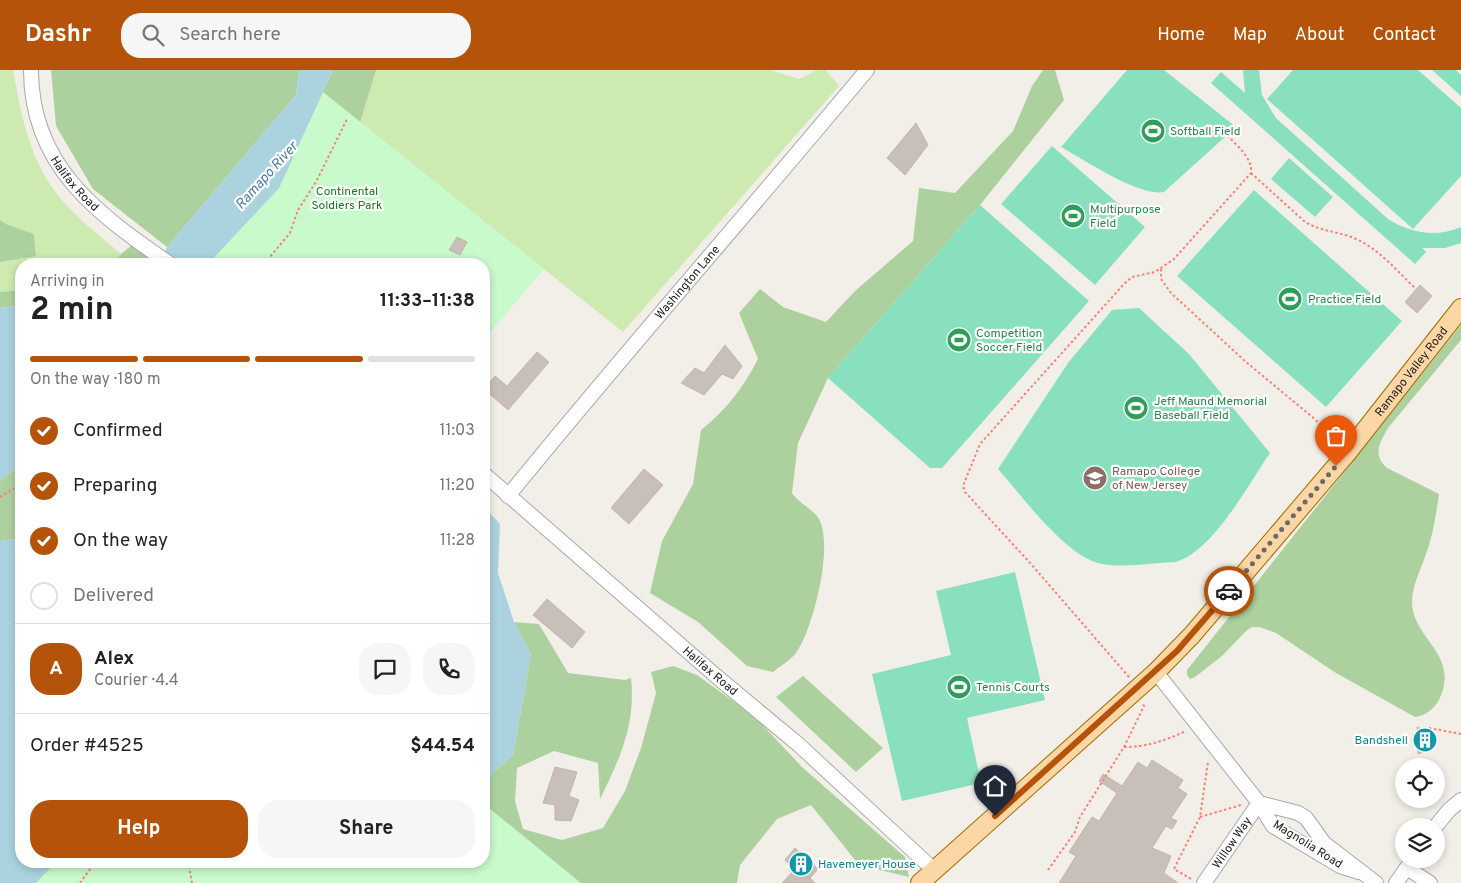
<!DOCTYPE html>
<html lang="en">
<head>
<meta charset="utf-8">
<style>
  body { margin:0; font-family:Overpass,sans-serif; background:#f6f6f6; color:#222; height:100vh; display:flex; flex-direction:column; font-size:19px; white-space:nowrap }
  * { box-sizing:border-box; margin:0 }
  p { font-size:16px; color:#767676 }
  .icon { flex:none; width:28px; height:28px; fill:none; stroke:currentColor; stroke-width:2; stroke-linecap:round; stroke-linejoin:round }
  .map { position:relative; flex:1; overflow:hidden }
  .side { position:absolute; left:15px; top:188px; width:475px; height:610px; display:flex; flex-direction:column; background:#fff; border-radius:20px; box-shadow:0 2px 8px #0003 }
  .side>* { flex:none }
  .controls { position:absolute; left:1395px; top:688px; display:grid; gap:10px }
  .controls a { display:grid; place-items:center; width:50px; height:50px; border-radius:50%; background:#fff; box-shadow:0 2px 8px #0003; font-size:25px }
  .pin { position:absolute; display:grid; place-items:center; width:42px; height:42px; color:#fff; margin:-51px -21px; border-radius:50% 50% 50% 0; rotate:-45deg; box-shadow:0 0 5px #0007 }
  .pin .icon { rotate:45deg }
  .courier { position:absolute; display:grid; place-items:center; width:50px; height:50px; margin:-25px; border:4px solid #b45309; border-radius:50%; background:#fff; color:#222; box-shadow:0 1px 6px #0007 }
  .overview em { font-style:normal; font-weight:700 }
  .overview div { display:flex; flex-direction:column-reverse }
  .overview { display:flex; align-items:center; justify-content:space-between; height:85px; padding:0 15px }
  h1 { font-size:32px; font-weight:700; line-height:38px }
  .bar { display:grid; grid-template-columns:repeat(4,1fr); gap:8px 5px; align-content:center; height:60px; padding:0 15px }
  .bar i { height:6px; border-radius:4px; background:#e0e0e0 }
  .bar .active { background:#b45309 }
  .bar p { grid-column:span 4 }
  .line { display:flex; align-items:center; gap:12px; padding:0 15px; border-top:1px solid #e0e0e0 }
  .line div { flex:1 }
  .round { display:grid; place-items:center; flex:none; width:52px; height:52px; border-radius:20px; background:#f6f6f6 }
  ol { padding:0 15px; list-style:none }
  li { display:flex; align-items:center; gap:15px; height:55px }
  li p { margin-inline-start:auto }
  li .icon { padding:5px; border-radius:50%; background:#b45309; color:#fff; stroke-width:4 }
  li:last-child { color:#767676 }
  li i { width:28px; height:28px; border:2px solid #e0e0e0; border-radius:50% }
  .primary-button { display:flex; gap:10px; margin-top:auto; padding:10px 15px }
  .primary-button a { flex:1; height:58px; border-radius:20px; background:#b45309; color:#fff; font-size:20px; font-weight:700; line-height:58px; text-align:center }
  .primary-button a+a { background:#f6f6f6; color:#222 }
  header { display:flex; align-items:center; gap:30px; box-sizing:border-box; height:70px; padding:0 25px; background:#b45309; color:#fff }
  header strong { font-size:24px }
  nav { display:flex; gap:28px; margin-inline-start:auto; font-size:18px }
  .search { width:350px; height:45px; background:#f6f6f6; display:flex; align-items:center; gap:12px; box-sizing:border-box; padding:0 18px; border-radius:20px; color:#767676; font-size:19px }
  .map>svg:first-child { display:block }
  .grass { fill:#cdebb0 }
  .forest { fill:#add19e }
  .park { fill:#c8facc }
  .pitch { fill:#88e0be }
  .water { fill:#aad3df }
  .building { fill:#c7bfb8; stroke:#c4b6ab }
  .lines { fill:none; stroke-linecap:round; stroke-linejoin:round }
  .minor-casing { stroke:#a9a9a9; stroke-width:16 }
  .major-casing { stroke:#a06b00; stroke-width:20 }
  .path { stroke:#fa8072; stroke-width:2; stroke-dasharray:2.5 2.5; stroke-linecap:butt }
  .minor { stroke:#fff; stroke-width:14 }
  .major { stroke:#fcd6a4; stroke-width:18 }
  .done { stroke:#6b6a68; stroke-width:5; stroke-dasharray:0 9 }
  .route { stroke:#b45309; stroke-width:6 }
  .labels { text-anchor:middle; stroke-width:4.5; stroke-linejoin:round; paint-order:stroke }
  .leisure-label { font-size:12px; fill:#27864d; stroke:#fff; text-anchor:start }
  .street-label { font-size:12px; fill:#222; stroke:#fff }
  .park-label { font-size:12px; fill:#0c8416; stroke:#fff }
  .education-label { font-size:12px; fill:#785e54; stroke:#fff; text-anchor:start }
  .culture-label { font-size:12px; fill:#0d838f; stroke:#fff; text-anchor:end }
  .water-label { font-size:14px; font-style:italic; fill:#4a7aab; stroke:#fff }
</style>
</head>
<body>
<header>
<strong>Dashr</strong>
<div class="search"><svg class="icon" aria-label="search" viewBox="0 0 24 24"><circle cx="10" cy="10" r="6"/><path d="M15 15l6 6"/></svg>Search here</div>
<nav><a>Home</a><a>Map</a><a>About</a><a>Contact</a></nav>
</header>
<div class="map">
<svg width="1461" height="813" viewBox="0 0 1461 813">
  <rect width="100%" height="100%" fill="#f2efe9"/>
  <path class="grass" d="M 0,0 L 13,0 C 21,42 28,84 54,120 C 72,145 98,164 121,184 L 114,194 L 21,194 L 21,220 L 0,222 L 0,192 L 36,186 L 34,164 L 6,154 L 0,150 Z
    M 376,0 L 770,0 L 799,9 L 817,0 L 826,0 L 839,16 L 623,262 L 360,53 Z"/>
  <path class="forest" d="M 51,0 L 299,0 L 296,25 L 167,177 L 93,119 L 56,56 Z
    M 333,0 L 376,0 L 360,53 L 242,194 L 208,194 L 279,118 Z
    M 1043,0 L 1055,0 L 1064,30 L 980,135 L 828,308 L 798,373 L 792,423 C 799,433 809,437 817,446 C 836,470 813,560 796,583 C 791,590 780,596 773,602 L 747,596 L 698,552 L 650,523 L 662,471 L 693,414 L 701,360 C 726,340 743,318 758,289 L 739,243 L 760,219 L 783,237 L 826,252 L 855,221 L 913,171 L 919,118 L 955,123 L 1013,61 L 1032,16 Z
    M 0,150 L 6,154 L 34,164 L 36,186 L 0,192 Z
    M 132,175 L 159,194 L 114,194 L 121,184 Z
    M 21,220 L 21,235 L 0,238 L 0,222 Z
    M 1461,255 L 1461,270 L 1388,358 C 1380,372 1372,385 1387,398 L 1439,424 C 1436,444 1433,466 1426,484 C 1421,500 1412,515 1412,532 C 1412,569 1461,584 1439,630 C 1434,639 1425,646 1415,647 L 1336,603 L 1276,563 L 1259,557 L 1252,557 L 1246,561 L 1222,586 L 1195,607 L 1190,609 L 1187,605 L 1187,600 Z
    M 21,398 L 21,468 L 0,471 L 0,411 L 13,400 Z
    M 514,552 L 539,554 L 568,603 L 625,610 L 631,608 C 636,655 620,688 600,729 L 598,693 L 554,681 L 517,698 L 515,731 L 523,759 L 562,770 L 603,758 L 625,721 L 641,678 L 656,623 L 651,602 L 673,596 L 697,605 L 754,646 L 803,698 L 905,787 L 909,807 L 859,795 L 811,735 L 777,749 L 740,795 L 737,813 L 36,813 L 57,791 L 484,791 L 484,711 L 513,685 L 531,584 Z
    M 803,606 L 883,678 L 856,702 L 776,627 Z"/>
  <path class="park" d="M 323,22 L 544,199 L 484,269 L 484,194 L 208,194 L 279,118 Z
    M 21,462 L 21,791 L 484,791 L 484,734 L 581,813 L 0,813 L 0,471 L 14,471 Z"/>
  <path class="pitch" d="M 1127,0 L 1164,0 L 1236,57 L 1164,122 C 1139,127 1085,90 1061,77 Z
    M 1243,0 L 1259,0 L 1262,25 L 1276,48 L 1388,149 C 1410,163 1436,168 1461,157 L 1461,173 L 1445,178 L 1422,178 L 1426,182 L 1415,194 L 1211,13 L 1221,2 L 1245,23 Z
    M 1293,0 L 1418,0 L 1461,38 L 1461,106 L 1413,159 L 1267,29 Z
    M 1432,0 L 1456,0 L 1461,5 L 1461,26 Z
    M 1052,76 L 1145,157 L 1095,215 L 1001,134 Z
    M 1289,88 L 1333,127 L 1315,147 L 1271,109 Z
    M 1254,120 L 1402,251 L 1326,337 L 1177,206 Z
    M 980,135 L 1089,231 L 942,398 L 930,398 L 828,308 Z
    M 1139,238 L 1189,284 L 1270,383 C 1248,415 1214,480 1176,492 C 1152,493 1126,498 1102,494 C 1067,488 1022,426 998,399 L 1068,293 L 1112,240 Z
    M 1015,502 L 1045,630 L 967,648 L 981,713 L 902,731 L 872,604 L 951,585 L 936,521 Z"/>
  <path class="water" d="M 299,0 L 333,0 L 279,118 L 208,194 L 159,194 L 167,177 L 296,25 Z
    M 21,235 L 21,398 L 13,400 L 0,411 L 0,238 Z
    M 489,442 L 500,454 L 498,503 L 514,552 L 531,584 L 513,685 L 484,711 L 484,453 Z
    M 21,468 L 21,791 L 57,791 L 36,813 L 0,813 L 0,471 Z"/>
  <path class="building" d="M 916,53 L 928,75 L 905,105 L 887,88 Z
    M 457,167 L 467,172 L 460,185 L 449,180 Z
    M 1420,215 L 1432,226 L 1417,243 L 1405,232 Z
    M 725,275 L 742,296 L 733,309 L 722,304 L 704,325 L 681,313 L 695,298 L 704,303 Z
    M 537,282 L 549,292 L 508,340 L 484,319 L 495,306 L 507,316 Z
    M 644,399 L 663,415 L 629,454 L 611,438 Z
    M 547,529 L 585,562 L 572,578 L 533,545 Z
    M 1417,657 L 1432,663 L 1433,678 L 1418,684 Z
    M 1152,690 L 1183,710 L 1178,718 L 1187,724 L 1171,748 L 1177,751 L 1172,759 L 1166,756 L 1152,778 L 1171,786 L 1164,803 L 1178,813 L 1059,813 L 1076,786 L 1069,782 L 1092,747 L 1099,751 L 1117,723 L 1099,711 L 1103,704 L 1122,716 L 1138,692 L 1147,698 Z
    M 555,697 L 577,702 L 569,726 L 579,730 L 571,751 L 555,750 L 555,735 L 543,733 Z
    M 795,778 L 818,799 L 810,808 L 815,813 L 782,813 L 795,799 L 785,790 Z"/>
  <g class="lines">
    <defs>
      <g id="minor">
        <path id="s1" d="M 31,0 C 31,97 98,144 170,194"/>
        <path id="s2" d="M 484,404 L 716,606 L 799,675 L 935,801"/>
        <path id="s3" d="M 508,426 C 625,282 748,143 867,0"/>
        <path d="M 1156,602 L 1259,733 L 1273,756 L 1340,796 L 1359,802"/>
        <path d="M 1259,733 L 1298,743 L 1306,748 L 1324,773 L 1376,813"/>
        <path d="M 1436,756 L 1449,740 L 1461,730"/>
        <path d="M 1407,798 L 1430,813"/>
        <path id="s4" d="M 1204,813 L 1259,733"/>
        <path d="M 1396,813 L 1413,789"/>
      </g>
      <g id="major">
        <path id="s5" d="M 920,813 L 1156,602 L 1192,565 L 1348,382 L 1461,238"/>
      </g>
    </defs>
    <use href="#minor" class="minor-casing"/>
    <use href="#major" class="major-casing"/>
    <path class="path" d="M 1251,103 L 1304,151 C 1320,162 1339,161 1356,169 C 1379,179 1398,202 1416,219
      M 264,194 L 290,163 L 298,140 L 316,112 L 347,49
      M 1161,199 L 1161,209 L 1171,223 L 1246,292 L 1316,350 L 1325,363 L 1336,372
      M 0,427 L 21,414
      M 1129,607 L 1031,494 L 965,422 L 963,416 L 980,374 L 1124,214 L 1132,207 L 1155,202 L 1174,189 L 1251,103 C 1253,88 1236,75 1227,65
      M 1429,658 L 1461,664
      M 1124,677 C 1147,677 1163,671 1184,662
      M 1200,747 L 1241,735
      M 188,791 L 192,813
      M 1048,800 L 1075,762 L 1080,747 L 1124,677 L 1144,636 L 1143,634
      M 1191,809 L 1174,799 L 1200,747 L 1208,692
      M 80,813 L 96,791"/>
    <use href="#minor" class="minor"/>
    <use href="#major" class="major"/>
  </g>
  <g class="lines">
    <path class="done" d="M 1229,521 L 1336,396"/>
    <path class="route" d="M 995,746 L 1177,581 L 1229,521"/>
  </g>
  <defs>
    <symbol id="stadium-disc" viewBox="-11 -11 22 22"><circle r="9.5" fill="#2e9e5b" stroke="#fff"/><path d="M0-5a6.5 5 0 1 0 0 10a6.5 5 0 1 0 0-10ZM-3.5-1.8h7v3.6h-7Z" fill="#fff"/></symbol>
    <symbol id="university-disc" viewBox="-11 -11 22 22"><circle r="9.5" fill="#8d6e63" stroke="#fff"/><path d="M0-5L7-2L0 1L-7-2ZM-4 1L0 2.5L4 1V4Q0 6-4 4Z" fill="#fff"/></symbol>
    <symbol id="building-disc" viewBox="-11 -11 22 22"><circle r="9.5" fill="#0f9aa8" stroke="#fff"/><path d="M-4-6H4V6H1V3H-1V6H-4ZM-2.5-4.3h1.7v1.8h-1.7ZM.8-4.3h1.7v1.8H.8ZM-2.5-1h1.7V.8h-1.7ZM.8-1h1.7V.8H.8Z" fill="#fff"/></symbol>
  </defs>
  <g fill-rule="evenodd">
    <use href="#stadium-disc" x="1139" y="47" width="28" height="28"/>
    <use href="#stadium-disc" x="1059" y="132" width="28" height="28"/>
    <use href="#stadium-disc" x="1276" y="215" width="28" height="28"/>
    <use href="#stadium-disc" x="945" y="256" width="28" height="28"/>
    <use href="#stadium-disc" x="1122" y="324" width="28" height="28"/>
    <use href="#university-disc" x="1081" y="394" width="28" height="28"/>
    <use href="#stadium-disc" x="945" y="603" width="28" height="28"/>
    <use href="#building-disc" x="1411" y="656" width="28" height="28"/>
    <use href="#building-disc" x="787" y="780" width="28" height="28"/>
  </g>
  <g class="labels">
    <g class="leisure-label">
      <text x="1170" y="65">Softball Field</text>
      <text x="1090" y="143">Multipurpose<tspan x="1090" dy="14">Field</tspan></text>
      <text x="1308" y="233">Practice Field</text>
      <text x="976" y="267">Competition<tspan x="976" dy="14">Soccer Field</tspan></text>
      <text x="1154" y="335">Jeff Maund Memorial<tspan x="1154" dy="14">Baseball Field</tspan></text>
      <text x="976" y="621">Tennis Courts</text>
    </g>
    <g class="street-label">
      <text dy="4" stroke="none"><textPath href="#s1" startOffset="125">Halifax Road</textPath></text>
      <text dy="4" stroke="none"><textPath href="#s3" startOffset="279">Washington Lane</textPath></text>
      <text dy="4" stroke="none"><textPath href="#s5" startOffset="711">Ramapo Valley Road</textPath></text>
      <text dy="4" stroke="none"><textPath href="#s2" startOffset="300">Halifax Road</textPath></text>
      <text dy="4" stroke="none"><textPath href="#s4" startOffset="49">Willow Way</textPath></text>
      <text transform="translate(1308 774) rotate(32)" y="4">Magnolia Road</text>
    </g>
    <g class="park-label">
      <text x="347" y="125">Continental<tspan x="347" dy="14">Soldiers Park</tspan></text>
    </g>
    <g class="education-label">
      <text x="1112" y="405">Ramapo College<tspan x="1112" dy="14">of New Jersey</tspan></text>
    </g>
    <g class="culture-label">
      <text x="1408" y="674">Bandshell</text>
      <text x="818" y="798" text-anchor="start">Havemeyer House</text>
    </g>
    <g class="water-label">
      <text transform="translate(266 105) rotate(-48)" y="5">Ramapo River</text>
    </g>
  </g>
</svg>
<div class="controls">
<a><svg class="icon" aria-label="locate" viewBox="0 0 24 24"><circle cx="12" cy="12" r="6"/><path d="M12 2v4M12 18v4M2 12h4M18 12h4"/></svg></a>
<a><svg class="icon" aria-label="layers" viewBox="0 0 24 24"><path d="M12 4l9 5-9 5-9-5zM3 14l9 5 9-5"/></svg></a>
</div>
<div class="pin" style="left:1336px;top:396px;background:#ea580c"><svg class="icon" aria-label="bag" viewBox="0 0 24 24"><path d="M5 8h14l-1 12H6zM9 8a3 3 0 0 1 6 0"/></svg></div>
<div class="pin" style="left:995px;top:746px;background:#1f2937"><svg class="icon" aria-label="home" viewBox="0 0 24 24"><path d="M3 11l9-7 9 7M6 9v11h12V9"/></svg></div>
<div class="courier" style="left:1229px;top:521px"><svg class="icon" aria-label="car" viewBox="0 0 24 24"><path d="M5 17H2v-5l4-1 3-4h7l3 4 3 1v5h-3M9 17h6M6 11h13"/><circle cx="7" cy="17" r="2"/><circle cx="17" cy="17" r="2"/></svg></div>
<section class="side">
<div class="overview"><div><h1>2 min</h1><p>Arriving in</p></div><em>11:33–11:38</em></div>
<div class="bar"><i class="active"></i><i class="active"></i><i class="active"></i><i></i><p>On the way · 180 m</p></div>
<ol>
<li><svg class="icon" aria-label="check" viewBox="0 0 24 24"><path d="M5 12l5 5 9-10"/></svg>Confirmed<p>11:03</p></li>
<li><svg class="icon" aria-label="check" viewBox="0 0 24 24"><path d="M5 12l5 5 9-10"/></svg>Preparing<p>11:20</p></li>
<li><svg class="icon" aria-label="check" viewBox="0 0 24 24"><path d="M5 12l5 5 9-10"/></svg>On the way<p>11:28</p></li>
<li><i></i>Delivered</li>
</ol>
<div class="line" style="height:90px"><b class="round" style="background:#b45309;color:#fff">A</b><div><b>Alex</b><p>Courier · 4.4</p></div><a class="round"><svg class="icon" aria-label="chat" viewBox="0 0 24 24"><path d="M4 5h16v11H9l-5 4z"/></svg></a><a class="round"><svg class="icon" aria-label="phone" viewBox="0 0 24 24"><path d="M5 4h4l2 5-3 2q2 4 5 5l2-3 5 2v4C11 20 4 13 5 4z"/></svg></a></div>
<div class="line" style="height:65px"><div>Order #4525</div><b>$44.54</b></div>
<div class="primary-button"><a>Help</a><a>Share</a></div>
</section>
</div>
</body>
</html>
